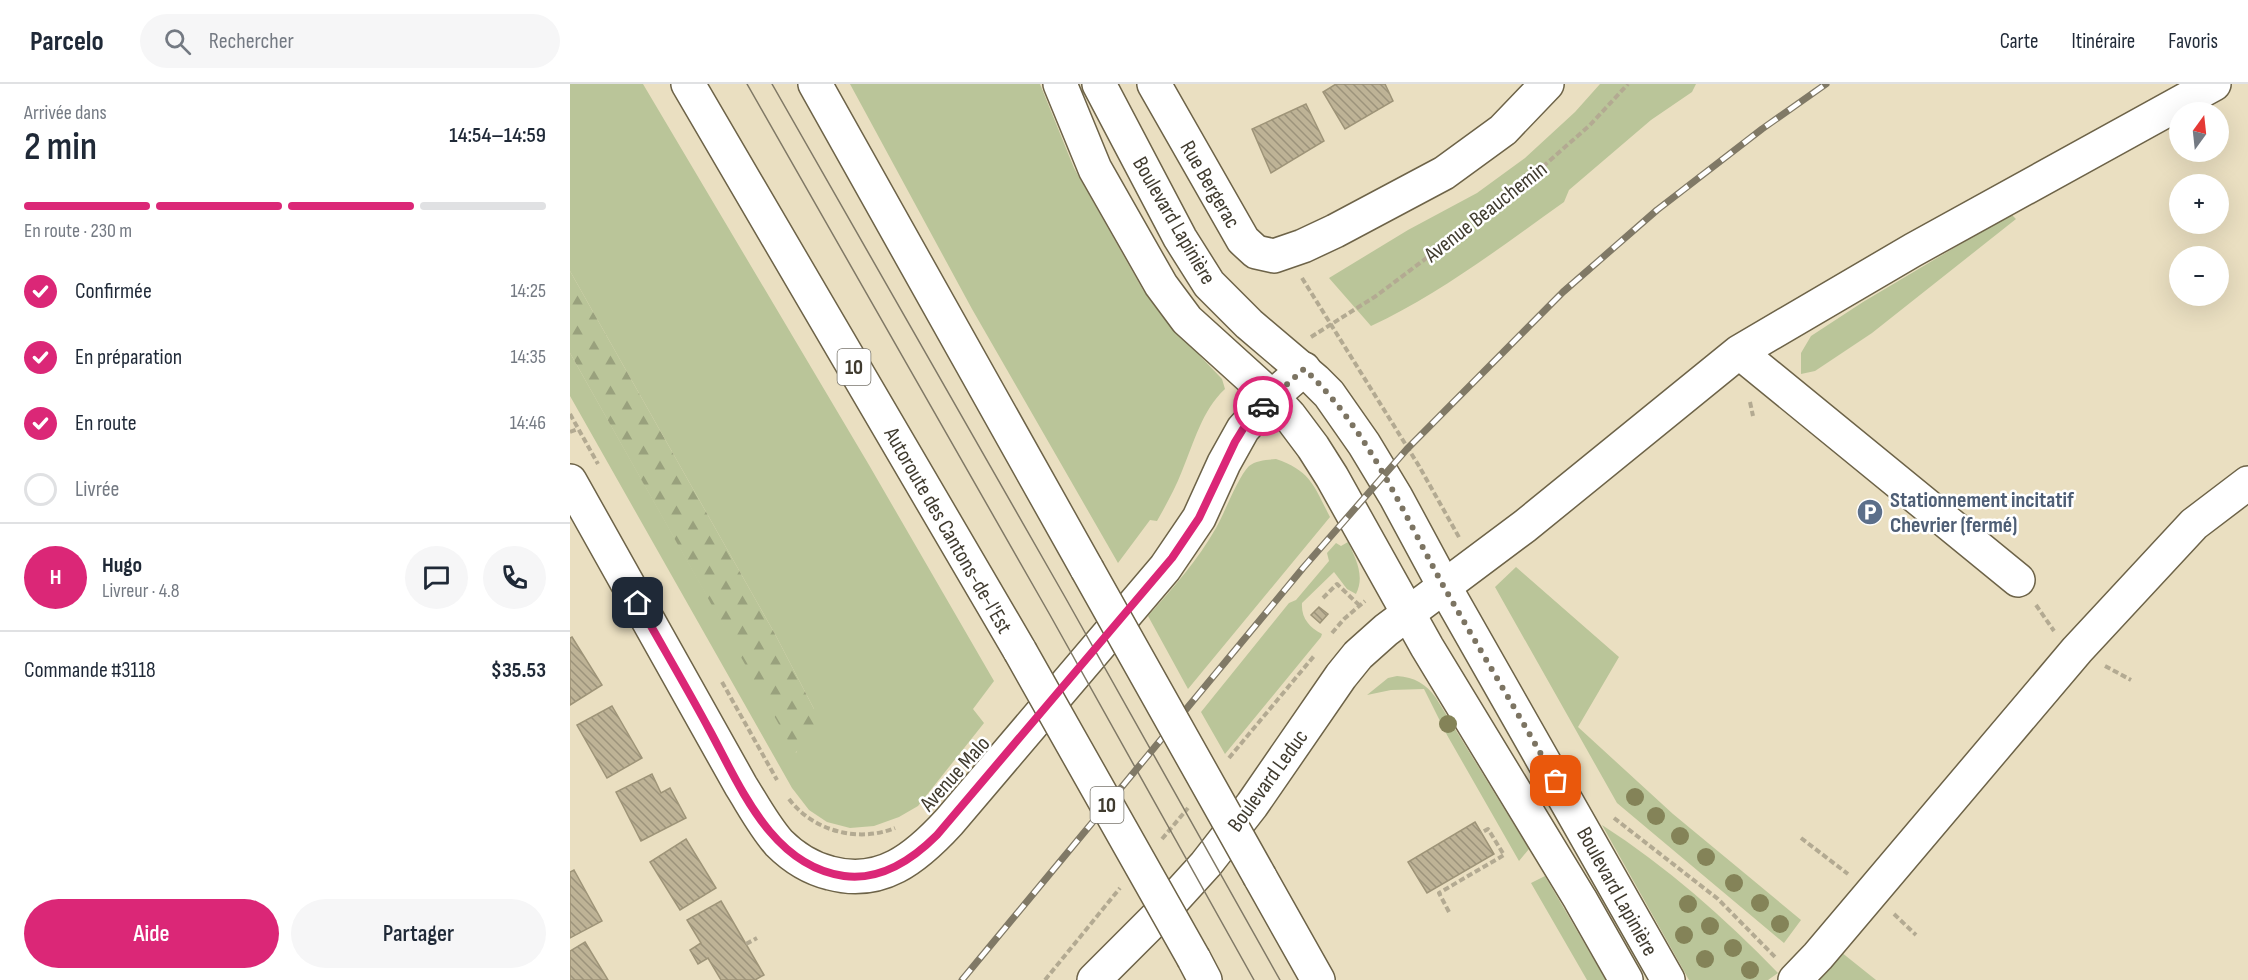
<!DOCTYPE html>
<html lang="fr">
<head>
<meta charset="utf-8">
<style>
  body { margin:0; font-family:"Sofia Sans Condensed",sans-serif; background:#f6f6f7; color:#1f2937; height:100vh; display:flex; flex-direction:column; font-size:22px; white-space:nowrap }
  * { box-sizing:border-box; margin:0 }
  p { font-size:20px; color:#747a83 }
  .icon { flex:none; width:33px; height:33px; fill:none; stroke:currentColor; stroke-width:2; stroke-linecap:round; stroke-linejoin:round }
  .map { position:relative; flex:1; overflow:hidden }
  .drawer { display:flex; flex-direction:column; background:#fff; width:570px }
  .drawer>* { flex:none }
  .needle { width:39px; rotate:15deg }
  .tools { position:absolute; left:1599px; top:18px; display:grid; gap:12px }
  .tools a { display:grid; place-items:center; width:60px; height:60px; border-radius:50%; background:#fff; box-shadow:0 6px 24px #0002; font-size:30px }
  .pin { position:absolute; display:grid; place-items:center; width:51px; height:51px; color:#fff; margin:-26px; border-radius:12px; box-shadow:0 3px 9px #0006 }
  .courier { position:absolute; display:grid; place-items:center; width:60px; height:60px; margin:-30px; border:4px solid #db2777; border-radius:50%; background:#fff; color:#222; box-shadow:0 2px 8px #0007 }
  .overview em { font-style:normal; font-weight:600 }
  .overview div { display:flex; flex-direction:column-reverse }
  .overview { display:flex; align-items:center; justify-content:space-between; height:102px; padding:0 24px }
  h1 { font-size:39px; font-weight:600; line-height:45px }
  .bar { display:grid; grid-template-columns:repeat(4,1fr); gap:9px 6px; align-content:center; height:72px; padding:0 24px }
  .bar i { height:8px; border-radius:4px; background:#e0e1e3 }
  .bar .on { background:#db2777 }
  .bar p { grid-column:span 4 }
  .line { display:flex; align-items:center; gap:15px; padding:0 24px; border-top:2px solid #e0e1e3 }
  .line div { flex:1 }
  .round { display:grid; place-items:center; flex:none; width:63px; height:63px; border-radius:32px; background:#f6f6f7 }
  ol { padding:0 24px; list-style:none }
  li { display:flex; align-items:center; gap:18px; height:66px }
  li p { margin-inline-start:auto }
  li .icon { padding:6px; border-radius:50%; background:#db2777; color:#fff; stroke-width:4 }
  li:last-child { color:#747a83 }
  li i { width:33px; height:33px; border:3px solid #e0e1e3; border-radius:50% }
  .action { display:flex; gap:12px; margin-top:auto; padding:12px 24px }
  .action a { flex:1; height:69px; border-radius:36px; background:#db2777; color:#fff; font-size:24px; font-weight:600; line-height:69px; text-align:center }
  .action a+a { background:#f6f6f7; color:#1f2937 }
  header { display:flex; align-items:center; gap:36px; box-sizing:border-box; height:84px; padding:0 30px; background:#fff; border-bottom:2px solid #e0e1e3 }
  header strong { font-size:28px }
  nav { display:flex; gap:33px; margin-inline-start:auto; font-size:21px }
  .search { width:420px; height:54px; background:#f6f6f7; display:flex; align-items:center; gap:15px; box-sizing:border-box; padding:0 21px; border-radius:33px; color:#747a83; font-size:22px }
  main { display:flex; flex:1; min-height:0 }
  .map>svg:first-child { display:block }
  .green { fill:#bac599 }
  .forest { fill:url(#forest-firs) }
  .building { fill:url(#building-back-hatch); stroke:#9e9478; stroke-width:1.5 }
  .lines { fill:none; stroke-linecap:round; stroke-linejoin:round }
  .minor-casing { stroke:#6d6348; stroke-width:36 }
  .major-casing { stroke:#6d6348; stroke-width:36 }
  .highway-casing { stroke:#6d6348; stroke-width:36 }
  .path { stroke:#b3aa92; stroke-width:4; stroke-dasharray:6 3; stroke-linecap:butt }
  .minor { stroke:#fff; stroke-width:33 }
  .major { stroke:#fff; stroke-width:33 }
  .highway { stroke:#fff; stroke-width:33 }
  .tram { stroke:#807966; stroke-width:1.5 }
  .rail-casing { stroke:#807966; stroke-width:7 }
  .rail { stroke:#fff; stroke-width:4.5; stroke-dasharray:14; stroke-linecap:butt }
  .highway-bridge-casing { stroke:#6d6348; stroke-width:36; stroke-linecap:butt }
  .highway-bridge { stroke:#fff; stroke-width:33 }
  .tree { fill:#848358 }
  .done { stroke:#7c7462; stroke-width:6; stroke-dasharray:0 10.8 }
  .route { stroke:#db2777; stroke-width:8 }
  .labels { text-anchor:middle; stroke-width:5; stroke-linejoin:round; paint-order:stroke }
  .shield { fill:#fff; stroke:#79766d; stroke-width:1.5 }
  .shield-label { font-size:21px; font-weight:bold; fill:#403b2f }
  .street-label { font-size:22px; fill:#403b2f; stroke:#fff }
  .service-label { font-size:22px; font-weight:bold; fill:#4e5e75; stroke:#fff; text-anchor:start }
</style>
</head>
<body>
<header>
<strong>Parcelo</strong>
<div class="search"><svg class="icon" aria-label="search" viewBox="0 0 24 24"><circle cx="10" cy="10" r="6"/><path d="M15 15l6 6"/></svg>Rechercher</div>
<nav><a>Carte</a><a>Itinéraire</a><a>Favoris</a></nav>
</header>
<main>
<section class="drawer">
<div class="overview"><div><h1>2 min</h1><p>Arrivée dans</p></div><em>14:54–14:59</em></div>
<div class="bar"><i class="on"></i><i class="on"></i><i class="on"></i><i></i><p>En route · 230 m</p></div>
<ol>
<li><svg class="icon" aria-label="check" viewBox="0 0 24 24"><path d="M5 12l5 5 9-10"/></svg>Confirmée<p>14:25</p></li>
<li><svg class="icon" aria-label="check" viewBox="0 0 24 24"><path d="M5 12l5 5 9-10"/></svg>En préparation<p>14:35</p></li>
<li><svg class="icon" aria-label="check" viewBox="0 0 24 24"><path d="M5 12l5 5 9-10"/></svg>En route<p>14:46</p></li>
<li><i></i>Livrée</li>
</ol>
<div class="line" style="height:108px"><b class="round" style="background:#db2777;color:#fff">H</b><div><b>Hugo</b><p>Livreur · 4.8</p></div><a class="round"><svg class="icon" aria-label="chat" viewBox="0 0 24 24"><path d="M4 5h16v11H9l-5 4z"/></svg></a><a class="round"><svg class="icon" aria-label="phone" viewBox="0 0 24 24"><path d="M5 4h4l2 5-3 2q2 4 5 5l2-3 5 2v4C11 20 4 13 5 4z"/></svg></a></div>
<div class="line" style="height:78px"><div>Commande #3118</div><b>$35.53</b></div>
<div class="action"><a>Aide</a><a>Partager</a></div>
</section>
<div class="map">
<svg width="1678" height="896" viewBox="0 0 1678 896">
  <defs>
    <pattern id="forest-firs" width="22" height="20" patternUnits="userSpaceOnUse" patternTransform="scale(1.5)"><rect width="22" height="20" fill="#bac599"/><path d="M5 1l3.5 6h-7zM16 11l3.5 6h-7z" fill="#99a17d"/></pattern>
    <pattern id="building-back-hatch" width="6" height="6" patternUnits="userSpaceOnUse" patternTransform="scale(1.5)"><rect width="6" height="6" fill="#beb396"/><path d="M-1 5l2 2M0 0l6 6M5-1l2 2" fill="none" stroke="#9c937b"/></pattern>
  </defs>
  <rect width="100%" height="100%" fill="#eadfc1"/>
  <path class="green" d="M 0,0 L 73,0 L 299,381 L 424,597 L 403,625 L 414,639 L 348,722 L 329,733 L 304,742 L 280,744 L 257,738 L 239,726 L 222,704 L 0,312 L 0,269 L 226,669 L 244,625 L 205,550 L 0,187 Z
    M 280,0 L 470,0 L 504,84 L 573,206 L 592,232 L 652,295 L 655,305 C 632,326 624,359 612,387 C 605,405 596,421 587,437 L 580,436 L 548,479 L 402,225 Z
    M 1030,0 L 1126,0 L 1122,8 L 1081,36 L 999,106 L 994,118 C 932,162 870,210 801,242 L 759,194 L 838,146 L 907,109 L 955,74 L 1005,28 Z
    M 1441,130 L 1446,135 L 1302,249 L 1245,287 L 1231,290 L 1231,269 L 1241,252 L 1293,218 Z
    M 706,375 C 741,387 744,402 760,433 L 618,605 L 578,532 C 603,504 628,476 646,444 C 655,428 668,393 679,382 C 686,376 697,376 706,375 Z
    M 778,458 C 786,475 795,492 786,510 L 777,505 L 764,488 L 732,519 C 731,534 739,543 752,550 L 751,553 L 655,670 L 631,628 L 719,519 L 726,516 L 759,477 L 757,469 L 766,459 L 771,462 Z
    M 946,483 L 1049,573 L 1008,643 L 1103,730 L 1231,836 L 1214,859 L 1047,719 L 925,503 Z
    M 827,592 C 845,593 856,600 866,614 L 959,765 L 949,777 L 877,651 L 854,605 L 821,606 L 797,611 L 818,594 Z
    M 1032,741 C 1097,783 1154,833 1208,889 L 1198,896 L 1119,896 Z
    M 975,792 L 1036,896 L 1017,896 L 961,799 Z
    M 1271,868 L 1306,896 L 1245,896 Z"/>
  <path class="forest" d="M 0,187 L 205,550 L 244,625 L 245,641 L 238,656 L 225,669 L 0,269 Z"/>
  <path class="building" d="M 766,0 L 815,0 L 823,17 L 775,45 L 753,8 Z
    M 736,20 L 754,57 L 701,89 L 682,45 Z
    M 749,523 L 758,530 L 750,539 L 741,531 Z
    M 2,553 L 32,601 L 0,621 L 0,554 Z
    M 42,622 L 72,674 L 37,694 L 7,641 Z
    M 82,690 L 91,709 L 100,704 L 116,734 L 71,757 L 46,708 Z
    M 905,738 L 924,770 L 857,809 L 838,778 Z
    M 116,755 L 146,804 L 110,826 L 80,778 Z
    M 4,786 L 32,837 L 0,854 L 0,788 Z
    M 151,817 L 194,891 L 185,896 L 151,896 L 138,874 L 128,880 L 120,866 L 131,859 L 117,836 Z
    M 15,858 L 38,896 L 0,896 L 0,867 Z"/>
  <g class="lines">
    <defs>
      <path id="minor" d="M 584,0 L 673,156 L 686,168 L 704,172 L 733,162 L 765,147 L 874,89 L 933,46 L 977,0
        M 1169,268 L 1448,496
        M 0,397 L 171,702 C 183,721 194,742 209,759 C 224,774 240,784 260,789 C 311,803 346,774 379,738 L 595,484 L 629,434 L 654,379 L 673,345 L 702,313 L 734,285
        M 524,896 L 596,824 L 636,780 L 682,721 L 771,592 L 788,571 L 816,546 L 955,442 L 1169,268 L 1343,166 L 1644,0
        M 1225,896 L 1248,872 L 1507,566 L 1624,440 L 1678,399"/>
      <path id="major" d="M 490,0 L 525,85 L 591,201 L 617,236 L 702,313 L 719,331 L 743,363 L 762,393 L 857,563 L 1010,815 L 1056,896
        M 529,0 L 610,154 L 639,200 L 679,240 L 745,296 L 759,310 L 794,360 L 826,413 L 874,502 L 1098,896"/>
      <path id="highway" d="M 118,0 L 450,567
        M 245,0 L 517,485
        M 690,793 L 748,896
        M 624,875 L 635,896"/>
    </defs>
    <use href="#minor" class="minor-casing"/>
    <use href="#major" class="major-casing"/>
    <use href="#highway" class="highway-casing"/>
    <path class="path" d="M 732,194 L 849,382 L 890,455
      M 741,253 L 806,212 L 943,109 L 1020,41 L 1058,0
      M 1180,318 L 1183,332
      M 0,330 L 28,380
      M 0,348 L 8,345
      M 753,514 L 767,500 L 789,521
      M 1466,521 L 1484,547
      M 762,549 L 774,535 L 795,517
      M 1535,582 L 1561,596
      M 152,598 L 207,696
      M 659,674 L 744,572
      M 219,715 C 243,747 288,759 325,744
      M 1044,734 L 1148,815 L 1206,874
      M 1231,754 L 1278,790
      M 592,755 L 618,724
      M 879,828 L 869,809 L 934,771 L 918,745 L 911,749
      M 1324,830 L 1346,851
      M 176,860 L 187,854
      M 475,896 L 550,804"/>
    <use href="#minor" class="minor"/>
    <use href="#major" class="major"/>
    <use href="#highway" class="highway"/>
    <path class="tram" d="M 177,0 L 480,531 L 684,896
      M 202,0 L 495,513 L 710,896"/>
    <defs>
      <path id="rail" d="M 392,896 L 733,484 L 837,365 L 993,208 L 1087,126 L 1192,45 L 1256,0"/>
    </defs>
    <use href="#rail" class="rail-casing"/>
    <use href="#rail" class="rail"/>
    <defs>
      <path id="highway-bridge" d="M 517,485 L 690,793
        M 450,567 L 624,875"/>
    </defs>
    <use href="#highway-bridge" class="highway-bridge-casing"/>
    <use href="#highway-bridge" class="highway-bridge"/>
  </g>
  <g class="tree">
    <circle cx="878" cy="640" r="9"/>
    <circle cx="1065" cy="713" r="9"/>
    <circle cx="1086" cy="732" r="9"/>
    <circle cx="1110" cy="752" r="9"/>
    <circle cx="1136" cy="773" r="9"/>
    <circle cx="1164" cy="799" r="9"/>
    <circle cx="1190" cy="819" r="9"/>
    <circle cx="1118" cy="820" r="9"/>
    <circle cx="1210" cy="840" r="9"/>
    <circle cx="1140" cy="842" r="9"/>
    <circle cx="1114" cy="851" r="9"/>
    <circle cx="1163" cy="864" r="9"/>
    <circle cx="1135" cy="875" r="9"/>
    <circle cx="1180" cy="886" r="9"/>
  </g>
  <g class="lines">
    <path class="done" d="M 693,322 L 734,285 C 798,344 833,429 874,503 C 911,568 950,632 986,697"/>
    <path class="route" d="M 68,519 C 92,562 117,604 140,647 C 171,704 202,782 274,792 C 311,797 342,776 367,751 L 602,474 L 629,434 L 665,358 L 673,345 L 693,322"/>
  </g>
  <defs>
    <symbol id="parking-disc" viewBox="-11 -11 22 22"><circle r="9.5" fill="#5c6f8a" stroke="#fff"/><path d="M-3.5-5.5H1a3.5 3.5 0 0 1 0 7H-1V5.5H-3.5ZM-1-3.4V-.6H.8a1.4 1.4 0 0 0 0-2.8Z" fill="#fff"/></symbol>
  </defs>
  <g fill-rule="evenodd">
    <use href="#parking-disc" x="1285" y="413" width="30" height="30"/>
  </g>
  <g class="labels">
    <g class="shield">
      <rect x="267.5" y="265" width="33" height="36" rx="4.5"/>
      <rect x="520.5" y="703" width="33" height="36" rx="4.5"/>
    </g>
    <g class="shield-label">
      <text x="284" y="290">10</text>
      <text x="537" y="728">10</text>
    </g>
    <g class="street-label">
      <text transform="translate(641 100) rotate(60)" y="8">Rue Bergerac</text>
      <text transform="translate(915 127) rotate(-38)" y="8">Avenue Beauchemin</text>
      <text transform="translate(605 136) rotate(60)" y="8">Boulevard Lapinière</text>
      <text transform="translate(379 446) rotate(60)" y="8">Autoroute des Cantons-de-l'Est</text>
      <text transform="translate(384 689) rotate(-48)" y="8">Avenue Malo</text>
      <text transform="translate(697 696) rotate(-54)" y="8">Boulevard Leduc</text>
      <text transform="translate(1048 807) rotate(61)" y="8">Boulevard Lapinière</text>
    </g>
    <g class="service-label">
      <text x="1320" y="423">Stationnement incitatif<tspan x="1320" dy="25">Chevrier (fermé)</tspan></text>
    </g>
  </g>
</svg>
<div class="tools">
<a><svg class="needle" viewBox="-14 -14 28 28"><path d="M0-13l5 13h-10z" fill="#e53935"/><path d="M0 13l5-13h-10z" fill="#747a83"/></svg></a>
<a>+</a>
<a>−</a>
</div>
<div class="pin" style="left:986px;top:697px;background:#ea580c"><svg class="icon" aria-label="bag" viewBox="0 0 24 24"><path d="M5 8h14l-1 12H6zM9 8a3 3 0 0 1 6 0"/></svg></div>
<div class="pin" style="left:68px;top:519px;background:#1f2937"><svg class="icon" aria-label="home" viewBox="0 0 24 24"><path d="M3 11l9-7 9 7M6 9v11h12V9"/></svg></div>
<div class="courier" style="left:693px;top:322px"><svg class="icon" aria-label="car" viewBox="0 0 24 24"><path d="M5 17H2v-5l4-1 3-4h7l3 4 3 1v5h-3M9 17h6M6 11h13"/><circle cx="7" cy="17" r="2"/><circle cx="17" cy="17" r="2"/></svg></div>
</div>
</main>
</body>
</html>
